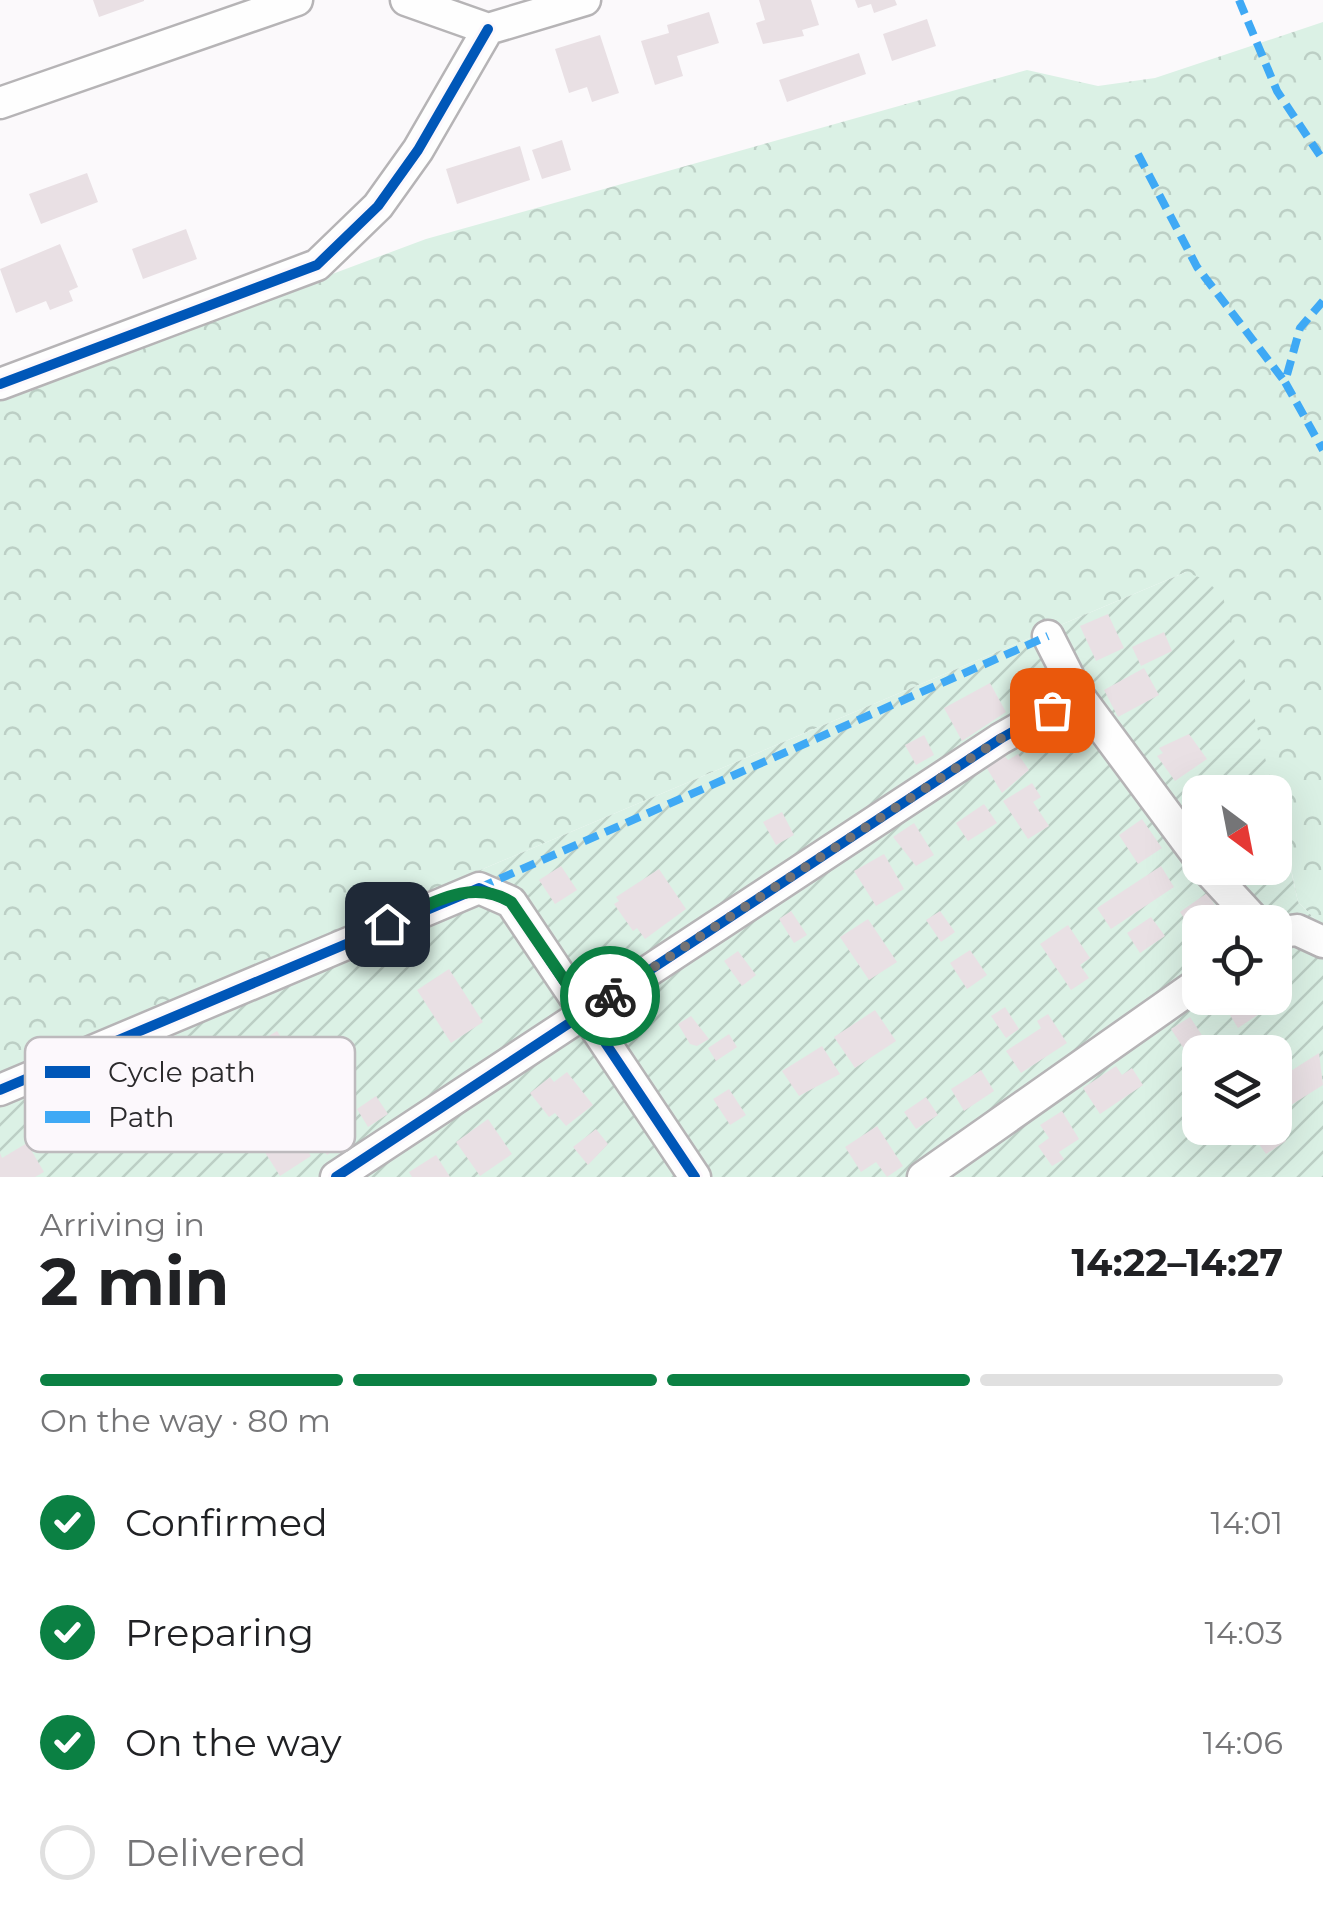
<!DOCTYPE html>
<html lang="en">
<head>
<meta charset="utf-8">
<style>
  body { margin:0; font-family:Montserrat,sans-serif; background:#f6f6f6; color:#202124; height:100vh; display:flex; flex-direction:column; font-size:38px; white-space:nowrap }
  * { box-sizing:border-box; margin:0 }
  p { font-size:32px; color:#757577 }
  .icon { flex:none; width:55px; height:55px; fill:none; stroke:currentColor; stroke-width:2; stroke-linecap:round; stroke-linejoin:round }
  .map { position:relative; height:1177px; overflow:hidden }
  .drawer { display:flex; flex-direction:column; background:#fff; flex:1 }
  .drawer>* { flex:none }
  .needle { width:65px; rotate:148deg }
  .fabs { position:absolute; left:1182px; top:775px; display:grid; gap:20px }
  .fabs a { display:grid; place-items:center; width:110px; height:110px; border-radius:20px; background:#fff; box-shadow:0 10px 40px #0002; font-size:50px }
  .pin { position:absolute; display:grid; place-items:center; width:85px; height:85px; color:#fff; margin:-42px; border-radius:20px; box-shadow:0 5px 15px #0006 }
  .courier { position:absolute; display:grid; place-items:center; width:100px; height:100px; margin:-50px; border:8px solid #0b8043; border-radius:50%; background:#fff; color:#222; box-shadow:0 2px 12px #0007 }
  .headline em { font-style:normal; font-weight:700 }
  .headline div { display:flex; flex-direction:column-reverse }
  .headline { display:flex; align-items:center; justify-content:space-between; height:170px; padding:0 40px }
  h1 { font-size:65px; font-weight:700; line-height:75px }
  .bar { display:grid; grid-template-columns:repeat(4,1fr); gap:15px 10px; align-content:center; height:120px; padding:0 40px }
  .bar i { height:12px; border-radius:8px; background:#e0e0e0 }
  .bar .active { background:#0b8043 }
  .bar p { grid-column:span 4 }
  ol { padding:0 40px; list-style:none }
  li { display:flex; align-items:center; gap:30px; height:110px }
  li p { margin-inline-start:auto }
  li .icon { padding:10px; border-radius:50%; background:#0b8043; color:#fff; stroke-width:4 }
  li:last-child { color:#757577 }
  li i { width:55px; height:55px; border:5px solid #e0e0e0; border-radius:50% }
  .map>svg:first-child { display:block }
  .forest { fill:url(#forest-crowns) }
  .garden { fill:url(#garden-furrows); fill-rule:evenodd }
  .building { fill:#e9e0e4 }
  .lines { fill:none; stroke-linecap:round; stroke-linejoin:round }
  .street-casing { stroke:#b6b4b6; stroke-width:35 }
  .street { stroke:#fefefe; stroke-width:30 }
  .quiet { stroke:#3fa9f5; stroke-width:8; stroke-dasharray:15 8; stroke-linecap:butt }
  .cycleway-casing { stroke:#fcf8fc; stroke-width:16 }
  .cycleway { stroke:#0057b8; stroke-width:10 }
  .done { stroke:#737274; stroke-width:10; stroke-dasharray:0 18 }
  .route { stroke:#0b8043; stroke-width:12 }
  .key { fill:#fcf8fc; stroke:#bdbabd; stroke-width:2.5 }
  .key-label { font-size:28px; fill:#2a292b }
</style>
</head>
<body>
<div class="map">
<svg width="1323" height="1177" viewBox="0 0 1323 1177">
  <defs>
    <pattern id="forest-crowns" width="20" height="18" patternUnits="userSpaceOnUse" patternTransform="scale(2.5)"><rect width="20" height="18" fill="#dbf1e5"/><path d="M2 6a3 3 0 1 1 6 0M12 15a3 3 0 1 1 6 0" fill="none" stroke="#bccfc5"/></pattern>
    <pattern id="garden-furrows" width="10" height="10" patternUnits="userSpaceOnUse" patternTransform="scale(2.5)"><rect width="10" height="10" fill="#dbf1e5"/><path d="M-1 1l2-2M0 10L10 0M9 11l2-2" fill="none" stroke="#bccfc5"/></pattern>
  </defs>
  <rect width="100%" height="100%" fill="#fbf9fb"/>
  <path class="forest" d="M 1323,22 L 1323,927 L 1298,902 L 1275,792 L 1186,572 L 0,1073 L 0,398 L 426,239 L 1027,70 L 1098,86 L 1155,78 Z"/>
  <path class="garden" d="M 1186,572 L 1206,580 L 1223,597 L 1274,792 L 1200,792 L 1200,868 L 1275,868 L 1275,797 L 1298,902 L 1323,927 L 1323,1177 L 0,1177 L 0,1073 ZM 1200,922 L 1275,922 L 1275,998 L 1200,998 ZM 1200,1052 L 1275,1052 L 1275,1128 L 1200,1128 Z"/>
  <path class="building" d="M 93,0 L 144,0 L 144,1 L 99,17 Z
    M 759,0 L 811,0 L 819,25 L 802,30 L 804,36 L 763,44 L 756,23 L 765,20 Z
    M 855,0 L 895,0 L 897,5 L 874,13 L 871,4 L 858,8 Z
    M 709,12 L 719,43 L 677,56 L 683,76 L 655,85 L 641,41 L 669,33 L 667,25 Z
    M 927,19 L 936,46 L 892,61 L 883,34 Z
    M 600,35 L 619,93 L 592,102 L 587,87 L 569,93 L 555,49 Z
    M 859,53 L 866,74 L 787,102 L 779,80 Z
    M 562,140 L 571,170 L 542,179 L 532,150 Z
    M 520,146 L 530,180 L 457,204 L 446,169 Z
    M 87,173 L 98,202 L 41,224 L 29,194 Z
    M 186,229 L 197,259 L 143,279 L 132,249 Z
    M 60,244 L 78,287 L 69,291 L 73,301 L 50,310 L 46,301 L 16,313 L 0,269 Z
    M 1108,614 L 1124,648 L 1096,661 L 1080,626 Z
    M 1164,632 L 1172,651 L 1141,666 L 1132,647 Z
    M 1144,668 L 1159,695 L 1118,717 L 1104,690 Z
    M 990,683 L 1006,712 L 962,741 L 944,708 Z
    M 1189,734 L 1207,759 L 1175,781 L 1157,756 L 1163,753 L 1159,748 Z
    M 924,735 L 934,755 L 916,765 L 905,745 Z
    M 1001,751 L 1008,760 L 1018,754 L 1029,770 L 1002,793 L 983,762 Z
    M 1032,783 L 1041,797 L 1033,802 L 1049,826 L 1028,839 L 1003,801 Z
    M 984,804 L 997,823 L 968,841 L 956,823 Z
    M 782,812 L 794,835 L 776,845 L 763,822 Z
    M 1142,819 L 1162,848 L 1138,864 L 1119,835 Z
    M 914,823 L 934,855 L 916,866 L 893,837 Z
    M 884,854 L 904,889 L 876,906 L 854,871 Z
    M 561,866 L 577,890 L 555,904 L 539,880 Z
    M 1161,866 L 1174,887 L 1111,929 L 1097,908 Z
    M 659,869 L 686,909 L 645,939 L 637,928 L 633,931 L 614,904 L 619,901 L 616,897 Z
    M 1207,893 L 1226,922 L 1200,922 L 1200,942 L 1180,912 Z
    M 791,911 L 807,935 L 794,943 L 779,919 Z
    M 940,911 L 955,932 L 941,942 L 926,920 Z
    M 1151,917 L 1165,936 L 1140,953 L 1127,933 Z
    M 868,919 L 897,962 L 869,980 L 840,937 Z
    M 1068,925 L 1090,958 L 1080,965 L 1089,978 L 1071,990 L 1040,944 Z
    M 970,950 L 987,975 L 967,989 L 950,963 Z
    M 738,951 L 756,975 L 742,986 L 724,961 Z
    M 449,969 L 483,1022 L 451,1043 L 417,990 Z
    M 1229,998 L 1274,998 L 1277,1002 L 1238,1028 L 1222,1002 Z
    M 1005,1007 L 1019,1029 L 1006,1038 L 991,1016 Z
    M 875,1010 L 896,1041 L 855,1068 L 834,1037 Z
    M 1048,1014 L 1067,1043 L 1021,1073 L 1006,1051 L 1041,1028 L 1037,1021 Z
    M 691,1016 L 709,1039 L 697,1046 L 690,1044 L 678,1024 Z
    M 1190,1017 L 1213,1052 L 1200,1052 L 1200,1063 L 1195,1066 L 1171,1029 Z
    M 277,1031 L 288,1048 L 265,1062 L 254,1045 Z
    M 172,1032 L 192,1064 L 166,1080 L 146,1049 Z
    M 729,1034 L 737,1047 L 716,1061 L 708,1048 Z
    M 822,1046 L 840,1074 L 799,1096 L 782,1071 Z
    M 1319,1053 L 1323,1085 L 1288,1107 L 1275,1081 Z
    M 1116,1066 L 1122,1075 L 1132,1068 L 1143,1085 L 1100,1114 L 1083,1088 Z
    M 981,1070 L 994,1091 L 964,1111 L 951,1089 Z
    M 567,1072 L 593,1105 L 566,1126 L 555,1113 L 549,1117 L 530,1093 L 550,1077 L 554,1082 Z
    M 729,1089 L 746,1115 L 730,1125 L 713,1099 Z
    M 376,1096 L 388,1114 L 368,1127 L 357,1109 Z
    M 926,1097 L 938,1115 L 916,1129 L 904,1112 Z
    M 322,1098 L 350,1139 L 327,1155 L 298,1114 Z
    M 1062,1111 L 1079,1139 L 1059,1152 L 1064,1159 L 1052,1166 L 1038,1146 L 1049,1138 L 1040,1125 Z
    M 282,1112 L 311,1156 L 280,1176 L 252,1132 Z
    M 488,1119 L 512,1154 L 480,1176 L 456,1142 Z
    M 877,1126 L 903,1166 L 887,1177 L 876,1162 L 861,1172 L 845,1147 Z
    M 1276,1126 L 1286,1141 L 1266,1154 L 1256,1140 Z
    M 596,1129 L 608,1144 L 588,1165 L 573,1147 Z
    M 27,1143 L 44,1172 L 35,1177 L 0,1177 L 0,1153 L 2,1158 Z
    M 436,1155 L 450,1177 L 412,1177 L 409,1172 Z"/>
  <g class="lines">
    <defs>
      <path id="street" d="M 406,0 L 488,29 L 585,0
        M 0,103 L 297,0
        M 0,384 L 317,265 L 378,206 L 418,150 L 488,29
        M 1048,636 L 1078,695 L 1200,859
        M 1206,868 L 1256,922
        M 1275,933 L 1297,930 L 1323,942
        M 0,1090 L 479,888 L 511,902 L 695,1177
        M 336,1177 L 1000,739 L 1078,695
        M 923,1177 L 1200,982"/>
    </defs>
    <use href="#street" class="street-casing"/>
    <use href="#street" class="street"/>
    <path class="quiet" d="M 1239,0 L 1277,91 L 1323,160
      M 1138,154 L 1197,267 L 1285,382
      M 1323,301 L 1300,328 L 1285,382 L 1323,450
      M 479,888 L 1048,636"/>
    <defs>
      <path id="cycleway" d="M 0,384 L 317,265 L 378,206 L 418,150 L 488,29
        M 0,1090 L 479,888 L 511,902 L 695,1177
        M 336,1177 L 1000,739 L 1078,695"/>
    </defs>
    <use href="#cycleway" class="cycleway-casing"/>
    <use href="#cycleway" class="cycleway"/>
  </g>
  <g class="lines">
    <path class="done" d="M 610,996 L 1000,739 L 1052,710"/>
    <path class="route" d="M 387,924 C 429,906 469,876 511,902 L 586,1012 L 610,996"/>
  </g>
  <rect x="25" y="1037" width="330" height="115" rx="15" class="key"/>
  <rect x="45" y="1066" width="45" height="12" fill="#0057b8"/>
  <rect x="45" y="1111" width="45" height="12" fill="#3fa9f5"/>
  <g class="key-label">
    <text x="108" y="1082">Cycle path</text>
    <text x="108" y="1127">Path</text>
  </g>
</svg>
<div class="fabs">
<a><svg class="needle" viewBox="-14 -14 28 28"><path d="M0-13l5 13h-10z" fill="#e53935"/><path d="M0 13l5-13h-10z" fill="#757577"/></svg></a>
<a><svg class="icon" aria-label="locate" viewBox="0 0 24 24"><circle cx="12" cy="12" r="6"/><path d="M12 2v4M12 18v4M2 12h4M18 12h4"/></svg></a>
<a><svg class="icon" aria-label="layers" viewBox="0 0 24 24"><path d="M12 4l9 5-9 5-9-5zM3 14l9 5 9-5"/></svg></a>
</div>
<div class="pin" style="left:1052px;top:710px;background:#ea580c"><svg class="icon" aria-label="bag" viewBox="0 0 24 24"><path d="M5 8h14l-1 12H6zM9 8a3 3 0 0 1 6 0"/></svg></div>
<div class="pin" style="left:387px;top:924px;background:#1f2937"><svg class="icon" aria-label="home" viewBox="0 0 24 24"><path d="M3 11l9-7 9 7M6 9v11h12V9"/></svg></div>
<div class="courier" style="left:610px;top:996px"><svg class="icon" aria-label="bike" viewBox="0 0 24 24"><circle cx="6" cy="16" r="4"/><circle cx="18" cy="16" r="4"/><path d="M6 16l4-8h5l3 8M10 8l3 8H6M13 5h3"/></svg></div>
</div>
<section class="drawer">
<div class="headline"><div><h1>2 min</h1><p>Arriving in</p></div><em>14:22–14:27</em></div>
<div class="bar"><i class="active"></i><i class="active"></i><i class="active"></i><i></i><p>On the way · 80 m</p></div>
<ol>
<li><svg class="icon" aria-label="check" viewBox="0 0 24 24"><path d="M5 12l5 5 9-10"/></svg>Confirmed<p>14:01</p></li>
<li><svg class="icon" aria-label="check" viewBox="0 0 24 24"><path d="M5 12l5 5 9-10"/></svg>Preparing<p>14:03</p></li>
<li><svg class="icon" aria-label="check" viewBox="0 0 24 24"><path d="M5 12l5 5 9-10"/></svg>On the way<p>14:06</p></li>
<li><i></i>Delivered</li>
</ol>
</section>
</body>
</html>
